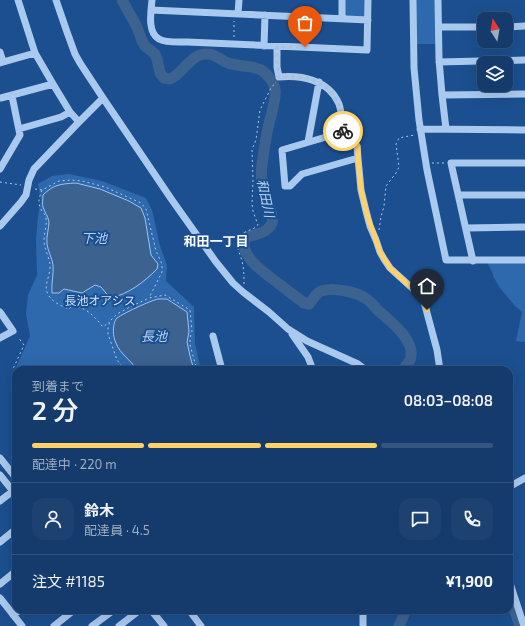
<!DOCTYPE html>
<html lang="ja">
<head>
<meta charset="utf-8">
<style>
  body { margin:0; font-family:"Exo 2","Noto Sans JP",sans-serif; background:#1d4271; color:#f1f3f6; height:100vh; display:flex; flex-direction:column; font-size:15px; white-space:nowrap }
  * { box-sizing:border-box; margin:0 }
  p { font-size:13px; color:#9dadc1 }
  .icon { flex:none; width:22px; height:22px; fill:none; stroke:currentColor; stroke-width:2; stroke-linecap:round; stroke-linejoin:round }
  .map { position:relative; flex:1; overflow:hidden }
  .sheet { position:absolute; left:12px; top:366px; width:501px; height:248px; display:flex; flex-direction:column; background:#143b6b; border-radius:12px; box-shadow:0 4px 16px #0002,0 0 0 1px #33557e }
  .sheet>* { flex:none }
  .needle { width:26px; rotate:349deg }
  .controls { position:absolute; left:477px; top:12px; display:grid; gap:8px }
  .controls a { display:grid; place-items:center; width:36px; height:36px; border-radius:8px; background:#143b6b; box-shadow:0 4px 16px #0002,0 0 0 1px #33557e; font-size:20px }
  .pin { position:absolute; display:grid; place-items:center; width:34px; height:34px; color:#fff; margin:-41px -17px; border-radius:50% 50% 50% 0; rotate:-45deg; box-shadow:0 0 4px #0007 }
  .pin .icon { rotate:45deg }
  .courier { position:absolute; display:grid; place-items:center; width:40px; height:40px; margin:-20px; border:3px solid #ffd166; border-radius:50%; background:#fff; color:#222; box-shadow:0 1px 5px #0007 }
  .head em { font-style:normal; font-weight:600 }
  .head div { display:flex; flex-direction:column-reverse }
  .head { display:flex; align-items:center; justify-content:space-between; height:68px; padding:0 20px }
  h1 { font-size:26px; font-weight:600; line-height:30px }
  .bar { display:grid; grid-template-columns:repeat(4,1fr); gap:6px 4px; align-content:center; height:48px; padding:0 20px }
  .bar i { height:5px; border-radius:3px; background:#33557e }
  .bar .active { background:#ffd166 }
  .bar p { grid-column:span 4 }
  .line { display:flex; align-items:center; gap:10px; padding:0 20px; border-top:1px solid #33557e }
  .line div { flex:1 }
  .round { display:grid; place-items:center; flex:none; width:42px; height:42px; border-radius:12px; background:#1d4271 }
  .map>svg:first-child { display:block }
  .green { fill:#2e69ad }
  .water { fill:#3c6290; stroke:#9cc4f0 }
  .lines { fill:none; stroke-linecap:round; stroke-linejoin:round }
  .river { stroke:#3c6290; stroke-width:11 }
  .path { stroke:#a9c9ee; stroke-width:1; stroke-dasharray:2 3; stroke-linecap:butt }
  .minor { stroke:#a9c9ee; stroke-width:7 }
  .done { stroke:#afc1d8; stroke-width:4; stroke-dasharray:0 7.2 }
  .route { stroke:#ffd166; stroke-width:5 }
  .labels { text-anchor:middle; stroke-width:4; stroke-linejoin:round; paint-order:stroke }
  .park-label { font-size:12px; fill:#cfe3fa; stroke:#1b4f8f }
  .water-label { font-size:13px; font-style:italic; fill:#b5d3f5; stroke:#1b4f8f }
  .neighbourhood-label { font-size:13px; font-weight:bold; fill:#fff; stroke:#1b4f8f }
</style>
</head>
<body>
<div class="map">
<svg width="525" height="626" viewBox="0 0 525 626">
  <rect width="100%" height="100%" fill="#1b4f8f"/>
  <path class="green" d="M 342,0 L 368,0 L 368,20 L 342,18 Z
    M 413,0 L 438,0 L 439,44 L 413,44 Z
    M 69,174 L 102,181 L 146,198 L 152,210 L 160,246 L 167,265 L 166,281 L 194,307 L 195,344 L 201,370 L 15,370 L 30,336 L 26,314 L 28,295 L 37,275 L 36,239 L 38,216 L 41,200 L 38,184 L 52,176 Z
    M 486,260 L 525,260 L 525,342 L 516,341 L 522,312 L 515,306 L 500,288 L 494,278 L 492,272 Z"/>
  <path class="water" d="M 76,183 L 100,189 L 129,201 L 141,208 L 145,218 L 151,255 L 158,264 L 157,269 C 144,282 129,294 110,298 L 101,287 L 95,285 L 82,293 L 64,289 L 59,293 L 52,293 C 51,284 54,274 53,265 C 52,258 48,251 47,244 C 46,236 49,229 49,222 C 48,216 45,213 43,207 C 42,204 43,199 43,195 C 54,184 61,184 76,183 Z
    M 167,299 L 187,312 L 189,332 L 187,342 L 190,356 L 194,370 L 137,370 C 131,360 120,354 116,343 C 113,337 112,326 116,319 C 119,315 152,300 158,299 C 161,299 164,299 167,299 Z"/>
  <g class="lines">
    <path class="river" d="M 122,0 L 137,27 L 142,41 L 145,46 L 155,54 L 157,59 L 160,73 L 164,78 C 166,78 168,79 170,79 C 179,77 188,59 200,55 C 214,51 217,59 228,63 C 239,67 251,65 261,70 C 267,73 274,83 275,89 C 277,98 270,118 268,128 C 266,138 264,148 263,158 C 261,167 261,176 262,185 C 264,194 274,215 272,223 C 268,233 254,235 246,237 C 235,255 270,277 282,286 C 289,292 296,297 304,303 L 309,304 C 313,300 316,293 321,291 C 334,287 358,292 368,300 C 373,304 376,309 381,313 C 393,323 417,343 410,360 C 408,364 404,368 402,370
      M 509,594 L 520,626
      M 399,626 L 406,610"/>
    <path class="path" d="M 234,37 L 234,21
      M 432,163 L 445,163
      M 0,182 L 21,185
      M 35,189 L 42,190 L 59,181 L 70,180 L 82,181 L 105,187 L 141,203 L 146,209 L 156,251 L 162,264 L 162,272 L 149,298
      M 42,190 C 39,198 37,203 42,211 C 44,214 46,215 46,219 C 47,226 44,233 44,240 C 44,249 49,256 50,265 C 51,274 44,284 47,292 C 50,301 61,306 69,309 L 73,305 C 89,310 93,315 103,327 L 109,322
      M 379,230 L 381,217 L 384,206 L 386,186 L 396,173 L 399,167 L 396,144 L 399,138 L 414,135
      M 244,284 C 244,276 244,269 242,261 C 240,253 234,244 239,237 C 244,230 253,231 258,225 L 253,211 L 252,204 L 253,181 L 252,149 L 256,140 L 260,110 L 271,88 L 276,82
      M 125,370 L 117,360 L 108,334 L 108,328 L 110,321 L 117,314 L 128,308 L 149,298 L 165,295 L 190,310 L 192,331 L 190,338 L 190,345 L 197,370
      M 16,371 L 13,369 L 24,345 L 18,337"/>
    <path class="minor" d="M 18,0 L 35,53 L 53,84 L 70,112 L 79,122
      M 56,0 L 67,32 L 75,54 L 80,63 L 103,98 L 172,200 L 216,262 L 233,283 L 243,292 L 269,312 L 288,329 L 307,341 L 358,364 L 366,370
      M 152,0 C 151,11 147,33 159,39 C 166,43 179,42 187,42 L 367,50 L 368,0
      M 413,0 L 414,68 L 419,120 L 427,170 L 446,260 L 525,260
      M 438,0 L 439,59 L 442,95 L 446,129
      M 151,10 L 368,20
      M 238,14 L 239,0
      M 342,18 L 342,0
      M 439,27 L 484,27
      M 506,27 L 525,26
      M 264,46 L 265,15
      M 277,47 L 277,67 L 279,77 C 302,75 329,80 339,104 C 342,113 342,123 343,132
      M 0,52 L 3,62
      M 439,62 L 525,60
      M 0,63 L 35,53
      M 442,95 L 525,94
      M 1,98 L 53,84
      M 19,129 L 61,117 L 70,112
      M 420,129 L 525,130
      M 343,132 L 348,134 L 357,146 L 358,158 L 302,174 L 290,186 L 285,186 L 282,150 Z
      M 308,142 L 319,82
      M 358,158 L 361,190 L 366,211 L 370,226 L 376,240 L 380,252 L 384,259 L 390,268 L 423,298 L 437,350 L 440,370
      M 0,169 L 20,135 L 12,96
      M 459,195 L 525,195
      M 0,226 L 21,202 L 26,195 L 29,180 L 34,169 L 79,122 L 103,98
      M 467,228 L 525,227
      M 473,261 L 451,163 L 525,163
      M 0,312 L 13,331 L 0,338
      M 292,334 L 308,357 L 313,370
      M 213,336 L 222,370
      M 0,458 L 16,478
      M 0,475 L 16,495
      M 509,487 L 525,478
      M 0,501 L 13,491
      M 0,542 L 16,529
      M 509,580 L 524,626
      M 0,584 L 16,571
      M 0,598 L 22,626
      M 151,610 L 164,626
      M 189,610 L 201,626
      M 13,615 L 20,610
      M 54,626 L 74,610
      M 92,626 L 114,610
      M 119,626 L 140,610
      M 363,626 L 363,610"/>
  </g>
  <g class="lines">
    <path class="done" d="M 305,47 L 277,47 L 277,66 L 279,77 C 302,75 327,79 338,103 C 342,111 342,122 343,131"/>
    <path class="route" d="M 343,131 L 343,132 L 348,134 L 358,146 L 358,158 L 361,190 L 368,218 L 376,240 L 380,252 L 390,268 L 423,298 L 427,310"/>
  </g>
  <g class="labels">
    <g class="park-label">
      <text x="100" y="305">長池オアシス</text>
    </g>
    <g class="water-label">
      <text transform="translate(266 198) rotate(78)" y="5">和田川</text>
      <text x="94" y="243">下池</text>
      <text x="154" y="341">長池</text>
    </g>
    <g class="neighbourhood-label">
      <text x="216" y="246">和田一丁目</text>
    </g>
  </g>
</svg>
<div class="controls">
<a><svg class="needle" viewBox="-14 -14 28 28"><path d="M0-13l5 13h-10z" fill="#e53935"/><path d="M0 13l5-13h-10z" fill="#9dadc1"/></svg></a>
<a><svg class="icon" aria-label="layers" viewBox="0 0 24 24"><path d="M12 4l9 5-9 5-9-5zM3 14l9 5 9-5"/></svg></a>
</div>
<div class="pin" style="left:305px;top:47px;background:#ea580c"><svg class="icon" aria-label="bag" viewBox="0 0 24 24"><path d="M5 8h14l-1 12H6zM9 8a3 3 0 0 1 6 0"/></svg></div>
<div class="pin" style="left:427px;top:310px;background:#1f2937"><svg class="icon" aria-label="home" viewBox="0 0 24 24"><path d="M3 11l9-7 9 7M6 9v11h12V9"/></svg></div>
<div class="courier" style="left:343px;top:131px"><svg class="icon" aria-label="bike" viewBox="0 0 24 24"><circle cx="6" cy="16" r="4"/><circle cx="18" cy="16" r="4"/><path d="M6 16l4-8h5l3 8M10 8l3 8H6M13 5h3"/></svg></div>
<section class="sheet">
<div class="head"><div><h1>2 分</h1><p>到着まで</p></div><em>08:03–08:08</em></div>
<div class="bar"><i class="active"></i><i class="active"></i><i class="active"></i><i></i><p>配達中 · 220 m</p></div>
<div class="line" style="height:72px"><a class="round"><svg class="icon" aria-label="person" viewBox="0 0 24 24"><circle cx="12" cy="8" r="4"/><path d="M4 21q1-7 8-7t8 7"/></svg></a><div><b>鈴木</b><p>配達員 · 4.5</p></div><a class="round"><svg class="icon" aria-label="chat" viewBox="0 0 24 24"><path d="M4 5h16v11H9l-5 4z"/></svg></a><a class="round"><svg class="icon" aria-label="phone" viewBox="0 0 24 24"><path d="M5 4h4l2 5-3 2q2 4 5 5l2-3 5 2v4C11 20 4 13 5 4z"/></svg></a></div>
<div class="line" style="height:52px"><div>注文 #1185</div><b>¥1,900</b></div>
</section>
</div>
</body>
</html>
